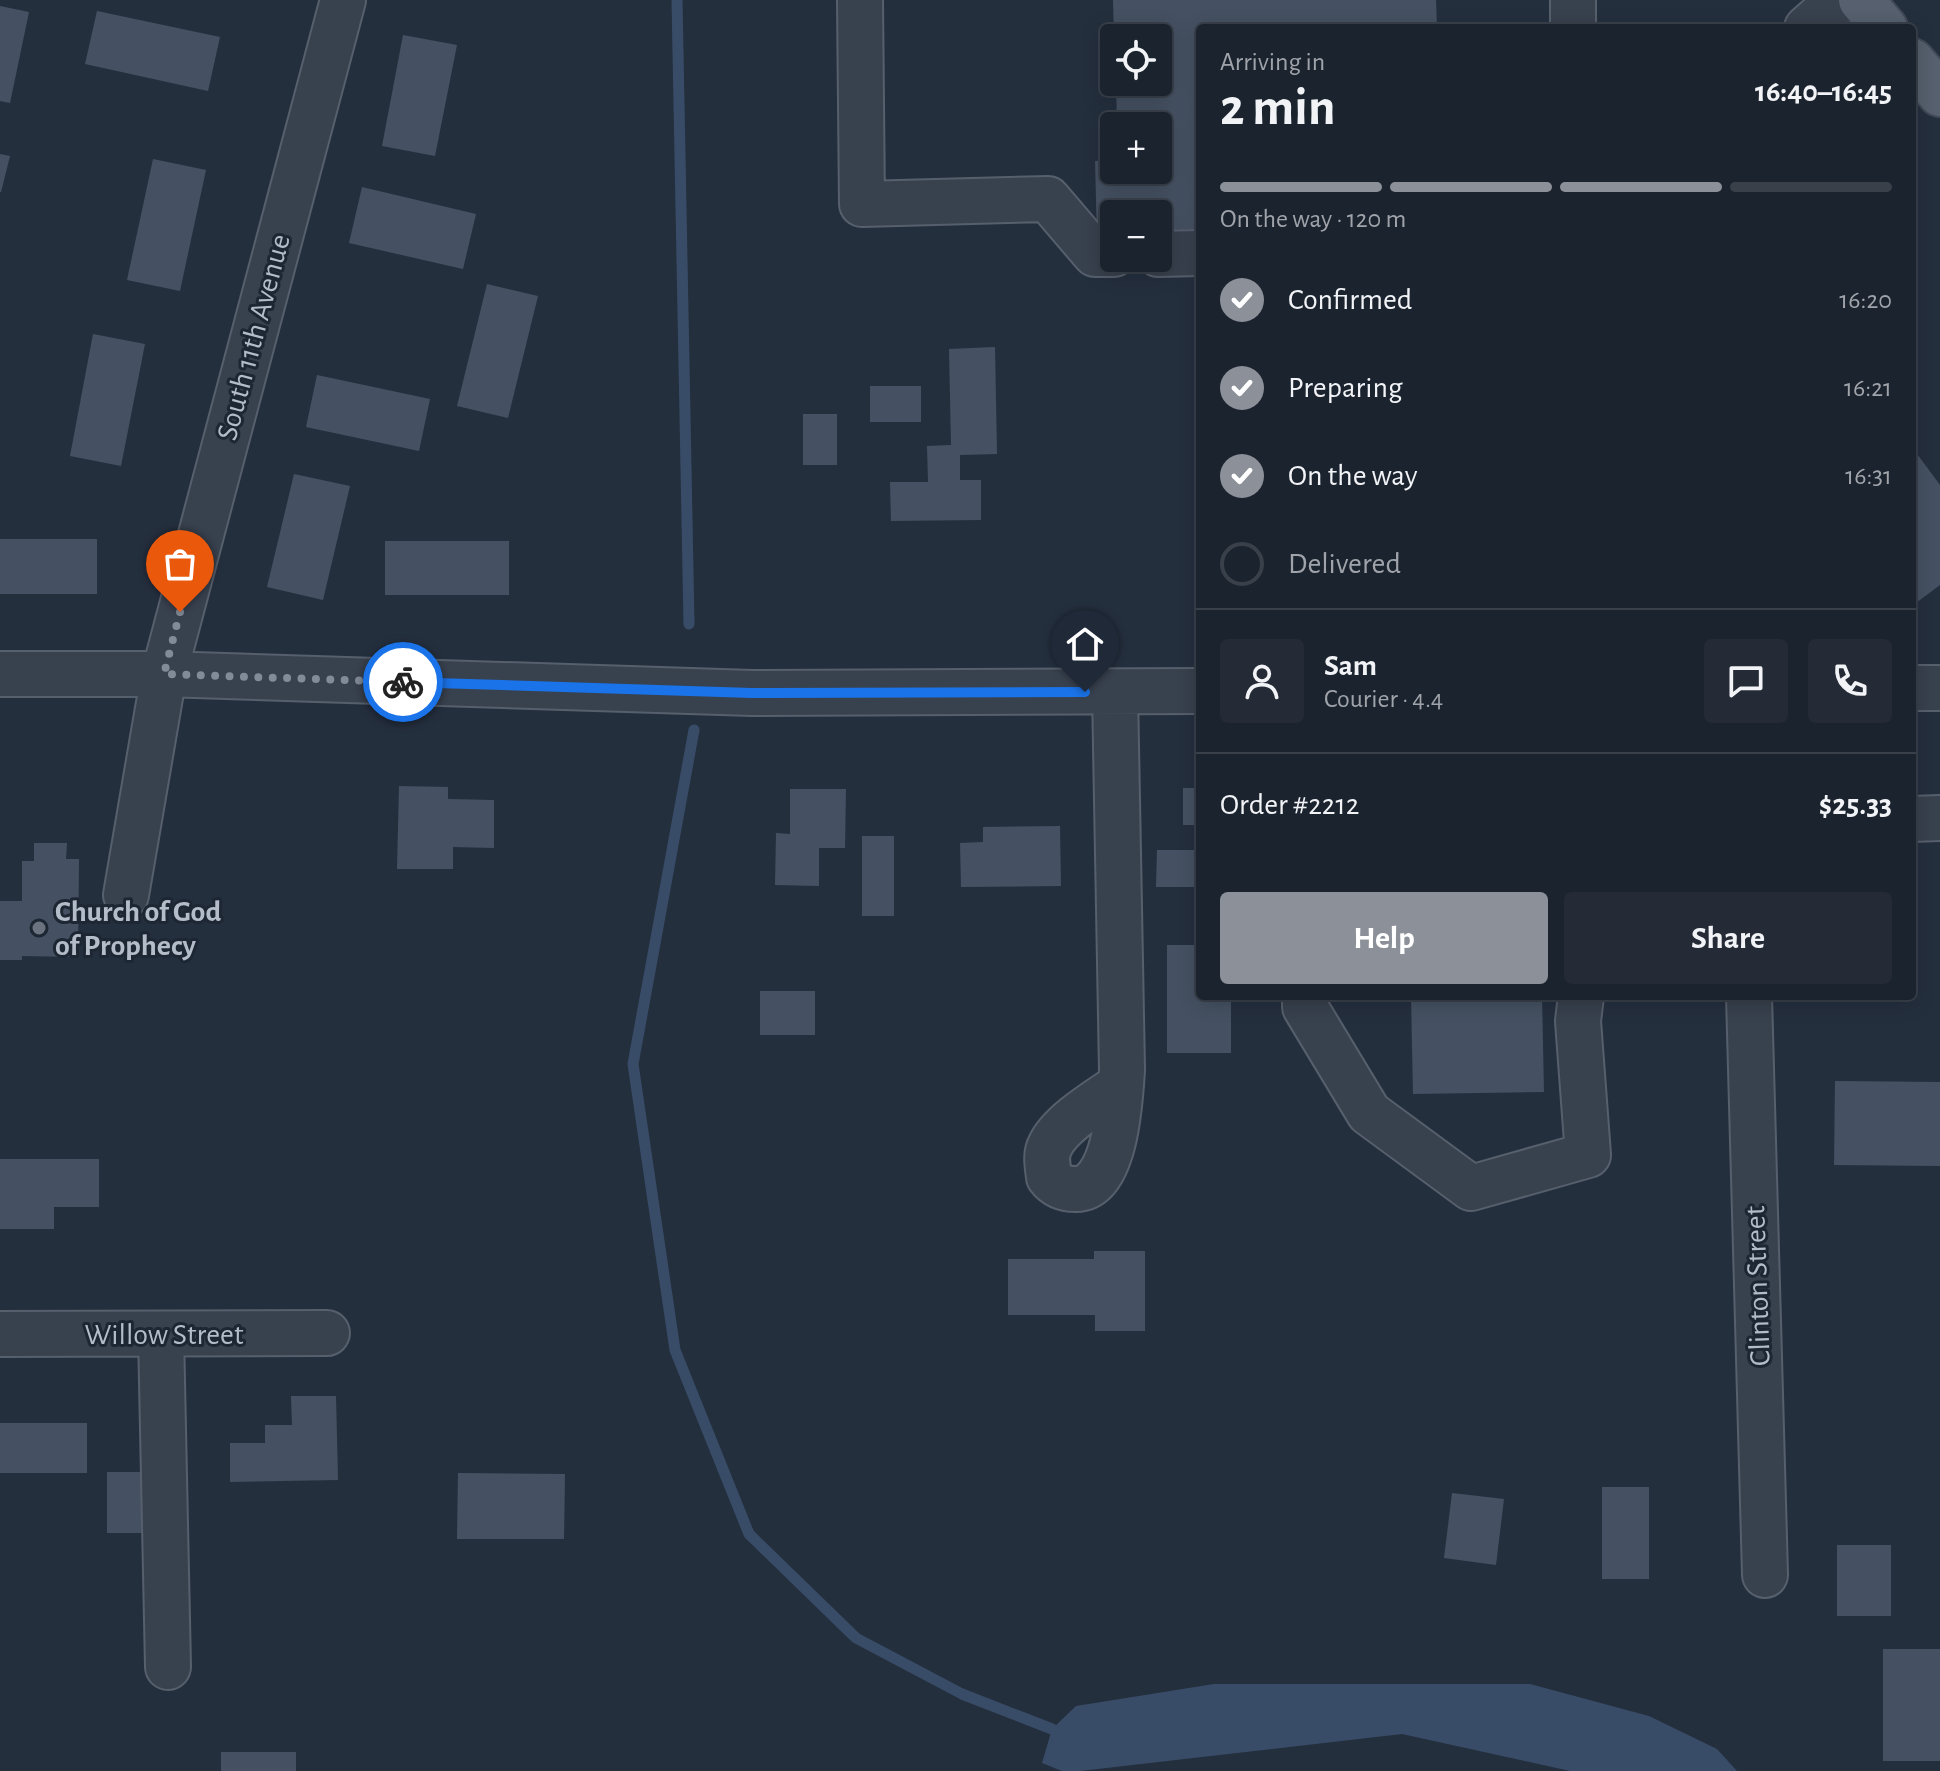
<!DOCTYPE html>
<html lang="en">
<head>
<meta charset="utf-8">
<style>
  body { margin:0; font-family:"Alegreya Sans",sans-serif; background:#242b36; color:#f1f3f6; height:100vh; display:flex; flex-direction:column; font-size:30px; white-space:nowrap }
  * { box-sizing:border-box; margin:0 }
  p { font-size:26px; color:#a0a4aa }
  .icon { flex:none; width:44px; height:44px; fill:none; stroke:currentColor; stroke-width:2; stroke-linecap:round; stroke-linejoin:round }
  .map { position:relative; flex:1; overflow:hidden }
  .panel { position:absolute; left:1196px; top:24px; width:720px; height:976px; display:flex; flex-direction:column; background:#1b232e; border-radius:8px; box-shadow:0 4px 20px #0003,0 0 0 2px #39404a }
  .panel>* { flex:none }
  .fabs { position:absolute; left:1100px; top:24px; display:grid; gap:16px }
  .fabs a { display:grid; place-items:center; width:72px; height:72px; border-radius:8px; background:#1b232e; box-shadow:0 4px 20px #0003,0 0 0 2px #39404a; font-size:40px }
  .pin { position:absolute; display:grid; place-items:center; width:68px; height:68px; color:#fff; margin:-82px -34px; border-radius:50% 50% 50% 0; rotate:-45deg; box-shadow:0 0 8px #0007 }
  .pin .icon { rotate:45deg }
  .courier { position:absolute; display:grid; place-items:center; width:80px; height:80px; margin:-40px; border:6px solid #1a73e8; border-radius:50%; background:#fff; color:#222; box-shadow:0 2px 10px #0007 }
  .summary em { font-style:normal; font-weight:600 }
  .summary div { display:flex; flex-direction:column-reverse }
  .summary { display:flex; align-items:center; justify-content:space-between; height:136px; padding:0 24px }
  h1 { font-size:52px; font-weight:600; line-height:60px }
  .bar { display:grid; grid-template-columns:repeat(4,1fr); gap:12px 8px; align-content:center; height:96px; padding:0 24px }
  .bar i { height:10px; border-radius:6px; background:#39404a }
  .bar .active { background:#8c9099 }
  .bar p { grid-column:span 4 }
  .line { display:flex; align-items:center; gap:20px; padding:0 24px; border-top:2px solid #39404a }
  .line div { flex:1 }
  .round { display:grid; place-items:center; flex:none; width:84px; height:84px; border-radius:8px; background:#242b36 }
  ol { padding:0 24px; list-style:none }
  li { display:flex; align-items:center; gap:24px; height:88px }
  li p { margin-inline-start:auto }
  li .icon { padding:8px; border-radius:50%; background:#8c9099; color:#fff; stroke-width:4 }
  li:last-child { color:#a0a4aa }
  li i { width:44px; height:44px; border:4px solid #39404a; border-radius:50% }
  .action { display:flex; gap:16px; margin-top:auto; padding:16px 24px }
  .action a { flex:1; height:92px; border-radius:8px; background:#8c9099; color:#fff; font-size:32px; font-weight:600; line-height:92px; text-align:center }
  .action a+a { background:#242b36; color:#f1f3f6 }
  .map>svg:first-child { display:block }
  .water { fill:#394c67 }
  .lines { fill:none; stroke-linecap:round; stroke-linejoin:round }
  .stream { stroke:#394c67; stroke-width:11 }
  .building { fill:#455162 }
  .minor-casing { stroke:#565f6c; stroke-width:48 }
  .major-casing { stroke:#414a57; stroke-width:48 }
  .minor { stroke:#38414e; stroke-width:44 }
  .major { stroke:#56606e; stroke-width:44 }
  .done { stroke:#828b98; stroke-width:8; stroke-dasharray:0 14.4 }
  .route { stroke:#1a73e8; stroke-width:10 }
  .worship-dot { fill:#6b7280; stroke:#1d2633; stroke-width:3 }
  .labels { text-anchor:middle; stroke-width:6; stroke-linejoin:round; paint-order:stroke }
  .street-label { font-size:30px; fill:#b4bcc9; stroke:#1d2633 }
  .poi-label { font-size:30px; font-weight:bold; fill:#b4bcc9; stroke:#1d2633; text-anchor:start }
</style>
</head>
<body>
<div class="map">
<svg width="1940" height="1771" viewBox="0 0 1940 1771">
  <rect width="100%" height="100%" fill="#242f3e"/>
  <path class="water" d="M 1214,1684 L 1530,1684 L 1649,1716 L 1717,1749 L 1737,1771 L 1570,1771 L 1402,1734 L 1080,1771 L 1062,1771 L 1042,1763 L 1052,1729 L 1076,1706 Z"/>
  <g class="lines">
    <path class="stream" d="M 677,0 L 689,624
      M 694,730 L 633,1064 L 675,1350 L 749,1534 L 856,1638 L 962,1694 L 1052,1729"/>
  </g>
  <path class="building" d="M 1113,0 L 1436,0 L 1437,28 L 1200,28 L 1200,236 L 1158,237 L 1158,214 L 1114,214 L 1114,238 L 1097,239 L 1095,161 L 1114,160 L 1114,170 L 1158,170 L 1158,126 L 1117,126 L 1116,82 L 1158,82 L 1158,38 L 1114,38 Z
    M 0,6 L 29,12 L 10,103 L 0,101 Z
    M 97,11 L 220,37 L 208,91 L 85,64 Z
    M 403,35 L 457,45 L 435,156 L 382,146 Z
    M 0,154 L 10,156 L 1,192 L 0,192 Z
    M 153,159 L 206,170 L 180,291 L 127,280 Z
    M 362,187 L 476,214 L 463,269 L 349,243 Z
    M 487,284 L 538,296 L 508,418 L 457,406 Z
    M 93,334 L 145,344 L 121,466 L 70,456 Z
    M 995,347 L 997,454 L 960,455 L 960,480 L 981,480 L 981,520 L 891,521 L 890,482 L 928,482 L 927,446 L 951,445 L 949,349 Z
    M 317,375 L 430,399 L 419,451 L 306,427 Z
    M 870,386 L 921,386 L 921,422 L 870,422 Z
    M 803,414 L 837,414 L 837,465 L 803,465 Z
    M 1912,447 L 1940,485 L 1940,585 L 1912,606 Z
    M 294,474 L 350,486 L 323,600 L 267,587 Z
    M 0,539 L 97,539 L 97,594 L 0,594 Z
    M 385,541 L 509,541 L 509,595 L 385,595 Z
    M 399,786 L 448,787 L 448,799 L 494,800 L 494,848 L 453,847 L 453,869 L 397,869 Z
    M 1183,788 L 1200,788 L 1200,825 L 1183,825 Z
    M 790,789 L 846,789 L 845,848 L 819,848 L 819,886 L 775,885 L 776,833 L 790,834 Z
    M 1060,826 L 1061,886 L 961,887 L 960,843 L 983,842 L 983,827 Z
    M 862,836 L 894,836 L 894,916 L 862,916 Z
    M 34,843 L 67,843 L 66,859 L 79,859 L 78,957 L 22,956 L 22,960 L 0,960 L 0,901 L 22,901 L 22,861 L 34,861 Z
    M 1157,850 L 1200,850 L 1200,887 L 1156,887 Z
    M 1167,945 L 1200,945 L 1200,996 L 1231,996 L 1231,1053 L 1167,1053 Z
    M 760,991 L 815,991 L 815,1035 L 760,1035 Z
    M 1411,996 L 1542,996 L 1544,1092 L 1413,1094 Z
    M 1835,1081 L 1940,1082 L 1940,1166 L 1834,1165 Z
    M 0,1159 L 99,1159 L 99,1207 L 54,1207 L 54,1229 L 0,1229 Z
    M 1094,1251 L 1145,1251 L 1145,1331 L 1095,1331 L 1095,1315 L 1008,1315 L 1008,1259 L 1094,1259 Z
    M 291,1396 L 336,1396 L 338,1480 L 230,1482 L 230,1443 L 265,1443 L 265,1425 L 292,1425 Z
    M 0,1423 L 87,1423 L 87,1473 L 0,1473 Z
    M 107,1472 L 148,1472 L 148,1533 L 107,1533 Z
    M 458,1473 L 565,1474 L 564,1539 L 457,1539 Z
    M 1602,1487 L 1649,1487 L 1649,1579 L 1602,1579 Z
    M 1452,1493 L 1504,1499 L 1496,1565 L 1444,1558 Z
    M 1837,1545 L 1891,1545 L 1891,1616 L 1837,1616 Z
    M 1883,1649 L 1940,1649 L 1940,1761 L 1883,1761 Z
    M 221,1752 L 296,1752 L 296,1771 L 221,1771 Z"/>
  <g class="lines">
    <defs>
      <path id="minor" d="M 860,0 L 862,204 L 1048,199 L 1095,254 L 1114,254
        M 1573,0 L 1573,28
        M 1807,28 L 1839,0
        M 1158,254 L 1200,253
        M 0,674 L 164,674 L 752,693 L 1200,691
        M 1912,688 L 1940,688
        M 1115,692 L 1122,1070 C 1120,1100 1116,1188 1076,1189 C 1064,1189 1056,1186 1049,1177 C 1048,1167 1045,1155 1050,1146 C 1060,1123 1101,1099 1121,1085
        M 1912,819 L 1940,818
        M 126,895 L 164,674 L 343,0
        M 1305,996 L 1305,1007 L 1369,1113 L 1471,1188 L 1588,1155 L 1578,1021 L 1581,996
        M 1749,996 L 1765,1575
        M 0,1334 L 327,1333
        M 161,1334 L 168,1667"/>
      <path id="major" d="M 1861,0 L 1885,28
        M 1912,61 L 1940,94"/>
    </defs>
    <use href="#minor" class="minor-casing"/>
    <use href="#major" class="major-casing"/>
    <use href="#minor" class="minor"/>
    <use href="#major" class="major"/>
  </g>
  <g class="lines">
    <path class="done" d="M 180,612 L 164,674 L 403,682"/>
    <path class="route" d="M 403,682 L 752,693 L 1085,692"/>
  </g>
  <circle class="worship-dot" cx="39" cy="928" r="8"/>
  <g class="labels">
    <g class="street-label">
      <text transform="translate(253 337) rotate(-75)" y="10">South 11th Avenue</text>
      <text transform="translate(1757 1286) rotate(-92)" y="10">Clinton Street</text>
      <text x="164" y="1344">Willow Street</text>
    </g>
    <g class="poi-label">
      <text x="55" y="921">Church of God<tspan x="55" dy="34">of Prophecy</tspan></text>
    </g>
  </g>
</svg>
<div class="fabs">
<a><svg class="icon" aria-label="locate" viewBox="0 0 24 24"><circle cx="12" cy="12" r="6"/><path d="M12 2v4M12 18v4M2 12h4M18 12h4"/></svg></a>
<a>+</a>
<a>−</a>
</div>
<div class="pin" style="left:180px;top:612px;background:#ea580c"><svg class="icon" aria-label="bag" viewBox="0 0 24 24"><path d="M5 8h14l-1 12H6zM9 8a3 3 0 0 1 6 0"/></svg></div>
<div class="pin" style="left:1085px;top:692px;background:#1f2937"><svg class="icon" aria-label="home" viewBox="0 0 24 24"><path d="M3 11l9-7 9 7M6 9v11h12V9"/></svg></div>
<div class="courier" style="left:403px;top:682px"><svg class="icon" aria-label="bike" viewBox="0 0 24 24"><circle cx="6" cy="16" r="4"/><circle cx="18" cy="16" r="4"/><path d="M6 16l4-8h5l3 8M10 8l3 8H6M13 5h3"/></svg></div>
<section class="panel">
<div class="summary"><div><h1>2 min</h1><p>Arriving in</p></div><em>16:40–16:45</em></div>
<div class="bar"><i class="active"></i><i class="active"></i><i class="active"></i><i></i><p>On the way · 120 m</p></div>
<ol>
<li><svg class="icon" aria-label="check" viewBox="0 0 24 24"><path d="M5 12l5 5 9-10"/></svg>Confirmed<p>16:20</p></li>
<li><svg class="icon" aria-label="check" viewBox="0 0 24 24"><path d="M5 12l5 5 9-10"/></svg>Preparing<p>16:21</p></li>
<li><svg class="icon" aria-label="check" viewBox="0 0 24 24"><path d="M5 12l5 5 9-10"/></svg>On the way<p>16:31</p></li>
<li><i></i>Delivered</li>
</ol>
<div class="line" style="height:144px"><a class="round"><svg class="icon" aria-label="person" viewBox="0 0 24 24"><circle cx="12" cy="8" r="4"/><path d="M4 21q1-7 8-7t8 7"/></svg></a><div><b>Sam</b><p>Courier · 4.4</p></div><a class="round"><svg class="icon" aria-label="chat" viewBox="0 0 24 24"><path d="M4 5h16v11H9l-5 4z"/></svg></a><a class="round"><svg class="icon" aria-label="phone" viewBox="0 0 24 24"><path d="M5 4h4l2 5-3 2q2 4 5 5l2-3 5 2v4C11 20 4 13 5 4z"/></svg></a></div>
<div class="line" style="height:104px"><div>Order #2212</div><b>$25.33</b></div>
<div class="action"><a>Help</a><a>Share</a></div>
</section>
</div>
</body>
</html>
